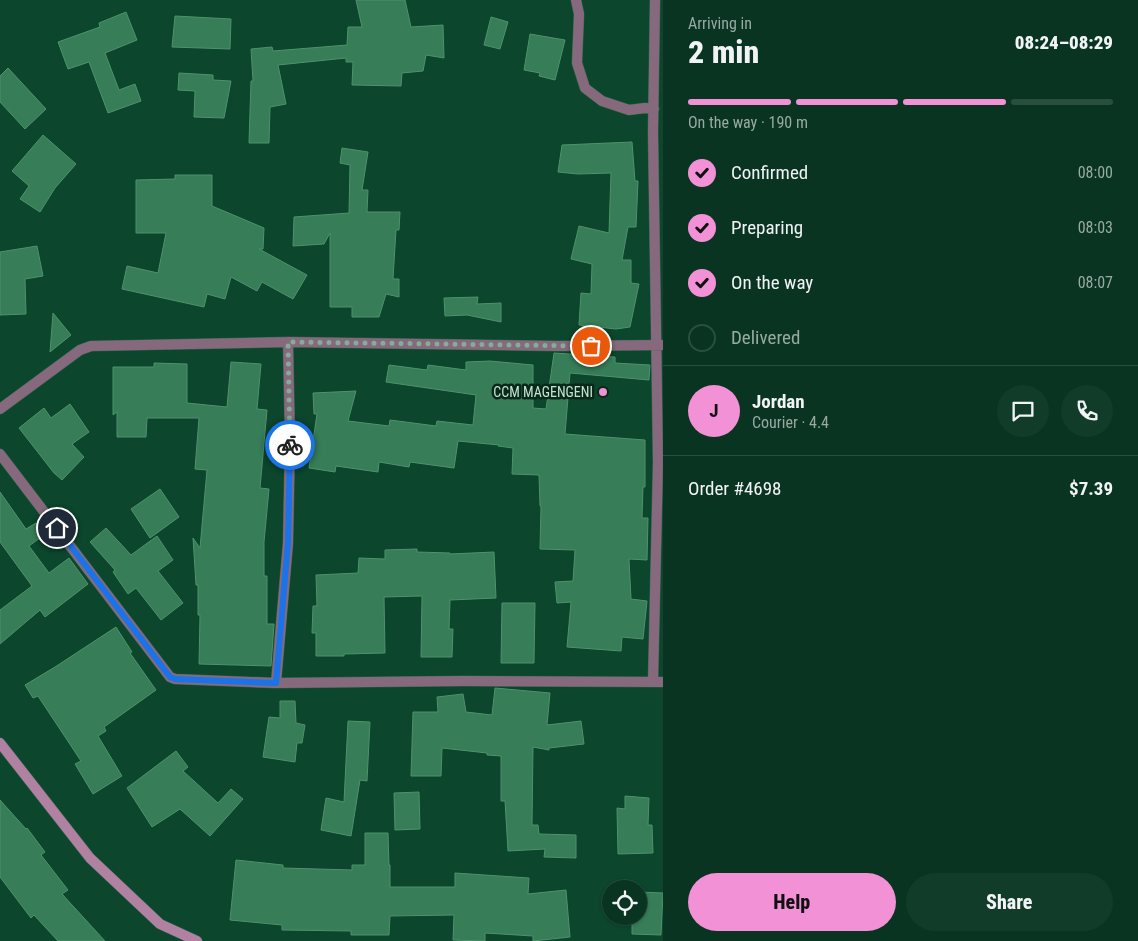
<!DOCTYPE html>
<html lang="en">
<head>
<meta charset="utf-8">
<style>
  body { margin:0; font-family:"Roboto Condensed",sans-serif; background:#123c2a; color:#f1f3f6; height:100vh; display:flex; flex-direction:column; font-size:19px; white-space:nowrap }
  * { box-sizing:border-box; margin:0 }
  p { font-size:16px; color:#99aaa5 }
  .icon { flex:none; width:28px; height:28px; fill:none; stroke:currentColor; stroke-width:2; stroke-linecap:round; stroke-linejoin:round }
  .map { position:relative; flex:1; overflow:hidden }
  .side { display:flex; flex-direction:column; background:#093421; width:475px }
  .side>* { flex:none }
  .tools { position:absolute; left:602px; top:880px; display:grid; gap:10px }
  .tools a { display:grid; place-items:center; width:45px; height:45px; border-radius:50%; background:#093421; box-shadow:0 1px 4px #0004,0 0 0 1px #294f3f; font-size:25px }
  .pin { position:absolute; display:grid; place-items:center; width:42px; height:42px; color:#fff; margin:-21px; border:2px solid #fff; border-radius:50%; box-shadow:0 1px 5px #0007 }
  .courier { position:absolute; display:grid; place-items:center; width:50px; height:50px; margin:-25px; border:4px solid #1a73e8; border-radius:50%; background:#fff; color:#222; box-shadow:0 1px 6px #0007 }
  .headline em { font-style:normal; font-weight:800 }
  .headline div { display:flex; flex-direction:column-reverse }
  .headline { display:flex; align-items:center; justify-content:space-between; height:85px; padding:0 25px }
  h1 { font-size:32px; font-weight:800; line-height:38px }
  .bar { display:grid; grid-template-columns:repeat(4,1fr); gap:8px 5px; align-content:center; height:60px; padding:0 25px }
  .bar i { height:6px; border-radius:4px; background:#294f3f }
  .bar .current { background:#f391d6 }
  .bar p { grid-column:span 4 }
  .line { display:flex; align-items:center; gap:12px; padding:0 25px; border-top:1px solid #294f3f }
  .line div { flex:1 }
  .round { display:grid; place-items:center; flex:none; width:52px; height:52px; border-radius:26px; background:#123c2a }
  ol { padding:0 25px; list-style:none }
  li { display:flex; align-items:center; gap:15px; height:55px }
  li p { margin-inline-start:auto }
  li .icon { padding:5px; border-radius:50%; background:#f391d6; color:#111; stroke-width:4 }
  li:last-child { color:#99aaa5 }
  li i { width:28px; height:28px; border:2px solid #294f3f; border-radius:50% }
  .action { display:flex; gap:10px; margin-top:auto; padding:10px 25px }
  .action a { flex:1; height:58px; border-radius:30px; background:#f391d6; color:#111; font-size:20px; font-weight:800; line-height:58px; text-align:center }
  .action a+a { background:#123c2a; color:#f1f3f6 }
  main { display:flex; flex:1; min-height:0 }
  .map>svg:first-child { display:block }
  .building { fill:#367d58; stroke:#4d936d }
  .lines { fill:none; stroke-linecap:round; stroke-linejoin:round }
  .minor-casing { stroke:#2d634a; stroke-width:11 }
  .secondary-casing { stroke:#2d634a; stroke-width:11 }
  .minor { stroke:#86697c; stroke-width:10 }
  .secondary { stroke:#b081a1; stroke-width:10 }
  .done { stroke:#83ad97; stroke-width:5; stroke-dasharray:0 9 }
  .route { stroke:#1a73e8; stroke-width:6 }
  .poi-dot { fill:#f391d6; stroke:#0a2819; stroke-width:2 }
  .labels { text-anchor:middle; stroke-width:5; stroke-linejoin:round; paint-order:stroke }
  .poi-label { font-size:14px; fill:#c3e5d0; stroke:#0a2819; text-anchor:end }
</style>
</head>
<body>
<main>
<div class="map">
<svg width="663" height="941" viewBox="0 0 663 941">
  <rect width="100%" height="100%" fill="#0c462c"/>
  <path class="building" d="M 356,0 L 405,0 L 411,27 L 443,25 L 444,58 L 426,55 L 423,71 L 402,73 L 401,86 L 352,85 L 353,62 L 346,62 L 346,58 L 278,65 L 286,104 L 270,107 L 269,143 L 249,143 L 251,81 L 253,81 L 251,49 L 272,47 L 273,51 L 347,45 L 348,27 L 362,27 Z
    M 126,12 L 137,40 L 105,53 L 119,90 L 135,84 L 141,101 L 108,113 L 89,62 L 68,69 L 58,42 L 100,27 L 99,23 Z
    M 175,16 L 231,19 L 230,49 L 172,47 Z
    M 491,17 L 508,22 L 500,49 L 484,45 Z
    M 530,34 L 565,40 L 555,80 L 539,76 L 540,73 L 524,70 Z
    M 8,68 L 46,109 L 25,129 L 0,102 L 0,76 Z
    M 179,73 L 213,75 L 213,80 L 231,81 L 224,118 L 194,117 L 195,91 L 178,90 Z
    M 43,135 L 76,164 L 55,188 L 40,212 L 20,199 L 29,186 L 12,171 Z
    M 632,142 L 635,181 L 638,181 L 636,227 L 628,227 L 622,260 L 631,260 L 631,283 L 639,284 L 630,327 L 616,329 L 579,325 L 581,293 L 591,294 L 592,264 L 571,259 L 579,226 L 609,233 L 611,173 L 578,174 L 558,172 L 562,145 Z
    M 342,148 L 368,152 L 362,190 L 368,190 L 367,212 L 400,212 L 399,230 L 396,230 L 393,279 L 399,279 L 399,297 L 386,294 L 379,317 L 352,317 L 352,307 L 330,307 L 330,233 L 324,244 L 293,246 L 294,217 L 349,213 L 350,165 L 340,163 Z
    M 175,175 L 212,175 L 212,206 L 264,228 L 263,249 L 259,249 L 307,275 L 293,299 L 262,282 L 257,291 L 231,277 L 225,299 L 207,294 L 204,307 L 122,289 L 127,266 L 158,273 L 166,233 L 136,233 L 136,180 L 175,179 Z
    M 37,246 L 43,276 L 25,279 L 26,314 L 0,315 L 0,252 Z
    M 478,297 L 477,304 L 501,303 L 501,322 L 467,315 L 445,316 L 444,298 Z
    M 53,313 L 71,335 L 50,352 Z
    M 554,353 L 615,357 L 615,363 L 650,365 L 649,380 L 570,373 L 565,434 L 645,440 L 645,487 L 643,487 L 642,518 L 648,518 L 647,560 L 629,559 L 631,599 L 647,601 L 643,639 L 622,637 L 621,651 L 567,647 L 571,602 L 557,603 L 555,582 L 573,581 L 575,550 L 540,549 L 541,506 L 540,506 L 539,475 L 512,474 L 513,448 L 498,446 L 499,445 L 458,441 L 454,468 L 410,462 L 409,467 L 379,462 L 378,472 L 336,466 L 335,472 L 309,468 L 317,414 L 314,414 L 313,393 L 356,391 L 348,421 L 389,426 L 390,420 L 436,426 L 437,421 L 473,425 L 476,395 L 386,382 L 389,365 L 427,370 L 428,365 L 466,370 L 466,362 L 490,361 L 533,365 L 533,408 L 546,409 Z
    M 231,362 L 261,364 L 257,409 L 267,410 L 260,488 L 269,489 L 264,542 L 264,576 L 267,576 L 267,624 L 274,624 L 271,666 L 199,664 L 200,615 L 198,615 L 198,585 L 196,585 L 193,538 L 200,548 L 207,470 L 195,469 L 199,418 L 147,418 L 146,437 L 117,437 L 117,412 L 113,415 L 113,367 L 154,367 L 154,363 L 187,364 L 187,403 L 227,407 Z
    M 70,404 L 89,432 L 72,444 L 84,457 L 62,480 L 54,473 L 19,428 L 44,408 L 51,418 Z
    M 160,489 L 179,517 L 150,538 L 131,509 Z
    M 0,492 L 26,529 L 36,523 L 44,535 L 29,546 L 49,573 L 69,558 L 88,584 L 45,617 L 40,610 L 0,644 L 0,610 L 32,586 L 0,542 Z
    M 106,528 L 131,555 L 157,536 L 173,560 L 158,571 L 183,603 L 161,620 L 136,588 L 128,594 L 113,572 L 115,570 L 90,542 Z
    M 417,549 L 417,552 L 450,553 L 450,554 L 494,552 L 496,598 L 450,600 L 449,629 L 453,629 L 452,657 L 421,657 L 422,596 L 384,597 L 385,653 L 344,654 L 344,656 L 316,656 L 316,633 L 312,633 L 313,606 L 317,606 L 316,575 L 358,573 L 359,558 L 385,559 L 385,550 Z
    M 502,603 L 535,603 L 534,663 L 501,663 Z
    M 116,627 L 132,652 L 130,653 L 156,690 L 104,727 L 106,731 L 98,736 L 122,776 L 93,794 L 75,764 L 81,761 L 38,696 L 33,698 L 25,685 L 55,667 Z
    M 495,688 L 550,693 L 547,725 L 581,721 L 584,744 L 549,748 L 549,750 L 533,747 L 532,825 L 538,825 L 539,834 L 576,835 L 576,858 L 544,857 L 545,849 L 508,851 L 505,801 L 501,801 L 501,756 L 487,755 L 487,753 L 442,748 L 441,776 L 411,776 L 413,712 L 438,712 L 437,697 L 463,694 L 466,712 L 492,715 Z
    M 280,701 L 295,701 L 296,723 L 305,725 L 302,743 L 297,743 L 295,762 L 263,757 L 269,717 L 280,718 Z
    M 348,721 L 370,722 L 367,781 L 360,780 L 351,836 L 321,830 L 326,798 L 344,802 Z
    M 176,751 L 188,767 L 183,771 L 218,803 L 231,789 L 243,799 L 210,836 L 180,809 L 152,827 L 127,788 Z
    M 419,792 L 420,829 L 395,830 L 394,793 Z
    M 625,796 L 649,798 L 648,825 L 652,825 L 653,853 L 618,854 L 617,808 L 625,809 Z
    M 0,800 L 26,829 L 27,828 L 45,852 L 41,855 L 68,890 L 62,894 L 105,941 L 58,941 L 34,915 L 31,918 L 0,877 Z
    M 365,833 L 388,833 L 389,865 L 390,865 L 390,887 L 455,887 L 455,873 L 529,878 L 528,894 L 566,890 L 570,937 L 533,941 L 533,936 L 485,933 L 485,941 L 453,940 L 454,915 L 390,916 L 389,935 L 351,935 L 351,931 L 282,930 L 282,925 L 230,920 L 236,860 L 283,865 L 283,868 L 352,870 L 352,865 L 365,865 Z
    M 639,892 L 663,893 L 661,935 L 632,934 L 632,916 L 639,916 Z"/>
  <g class="lines">
    <defs>
      <path id="minor" d="M 576,0 L 579,14 L 577,63 L 585,88 L 602,101 L 629,110 L 645,108 L 654,109
        M 0,409 L 80,350 L 91,346 L 288,342 L 557,346 L 663,345
        M 0,454 L 170,677 L 175,679 L 276,683 L 463,681 L 663,682
        M 653,682 L 658,462 L 653,132 L 655,0
        M 276,683 L 288,543 L 290,440 L 288,342"/>
      <path id="secondary" d="M 0,743 L 90,858 L 160,924 L 197,941"/>
    </defs>
    <use href="#minor" class="minor-casing"/>
    <use href="#secondary" class="secondary-casing"/>
    <use href="#minor" class="minor"/>
    <use href="#secondary" class="secondary"/>
  </g>
  <g class="lines">
    <path class="done" d="M 290,445 L 288,342 L 591,346"/>
    <path class="route" d="M 57,528 L 170,677 L 175,679 L 276,683 L 288,543 L 290,445"/>
  </g>
  <circle class="poi-dot" cx="603" cy="392" r="5"/>
  <g class="labels">
    <g class="poi-label">
      <text x="593" y="397">CCM MAGENGENI</text>
    </g>
  </g>
</svg>
<div class="tools">
<a><svg class="icon" aria-label="locate" viewBox="0 0 24 24"><circle cx="12" cy="12" r="6"/><path d="M12 2v4M12 18v4M2 12h4M18 12h4"/></svg></a>
</div>
<div class="pin" style="left:591px;top:346px;background:#ea580c"><svg class="icon" aria-label="bag" viewBox="0 0 24 24"><path d="M5 8h14l-1 12H6zM9 8a3 3 0 0 1 6 0"/></svg></div>
<div class="pin" style="left:57px;top:528px;background:#1f2937"><svg class="icon" aria-label="home" viewBox="0 0 24 24"><path d="M3 11l9-7 9 7M6 9v11h12V9"/></svg></div>
<div class="courier" style="left:290px;top:445px"><svg class="icon" aria-label="bike" viewBox="0 0 24 24"><circle cx="6" cy="16" r="4"/><circle cx="18" cy="16" r="4"/><path d="M6 16l4-8h5l3 8M10 8l3 8H6M13 5h3"/></svg></div>
</div>
<section class="side">
<div class="headline"><div><h1>2 min</h1><p>Arriving in</p></div><em>08:24–08:29</em></div>
<div class="bar"><i class="current"></i><i class="current"></i><i class="current"></i><i></i><p>On the way · 190 m</p></div>
<ol>
<li><svg class="icon" aria-label="check" viewBox="0 0 24 24"><path d="M5 12l5 5 9-10"/></svg>Confirmed<p>08:00</p></li>
<li><svg class="icon" aria-label="check" viewBox="0 0 24 24"><path d="M5 12l5 5 9-10"/></svg>Preparing<p>08:03</p></li>
<li><svg class="icon" aria-label="check" viewBox="0 0 24 24"><path d="M5 12l5 5 9-10"/></svg>On the way<p>08:07</p></li>
<li><i></i>Delivered</li>
</ol>
<div class="line" style="height:90px"><b class="round" style="background:#f391d6;color:#111">J</b><div><b>Jordan</b><p>Courier · 4.4</p></div><a class="round"><svg class="icon" aria-label="chat" viewBox="0 0 24 24"><path d="M4 5h16v11H9l-5 4z"/></svg></a><a class="round"><svg class="icon" aria-label="phone" viewBox="0 0 24 24"><path d="M5 4h4l2 5-3 2q2 4 5 5l2-3 5 2v4C11 20 4 13 5 4z"/></svg></a></div>
<div class="line" style="height:65px"><div>Order #4698</div><b>$7.39</b></div>
<div class="action"><a>Help</a><a>Share</a></div>
</section>
</main>
</body>
</html>
